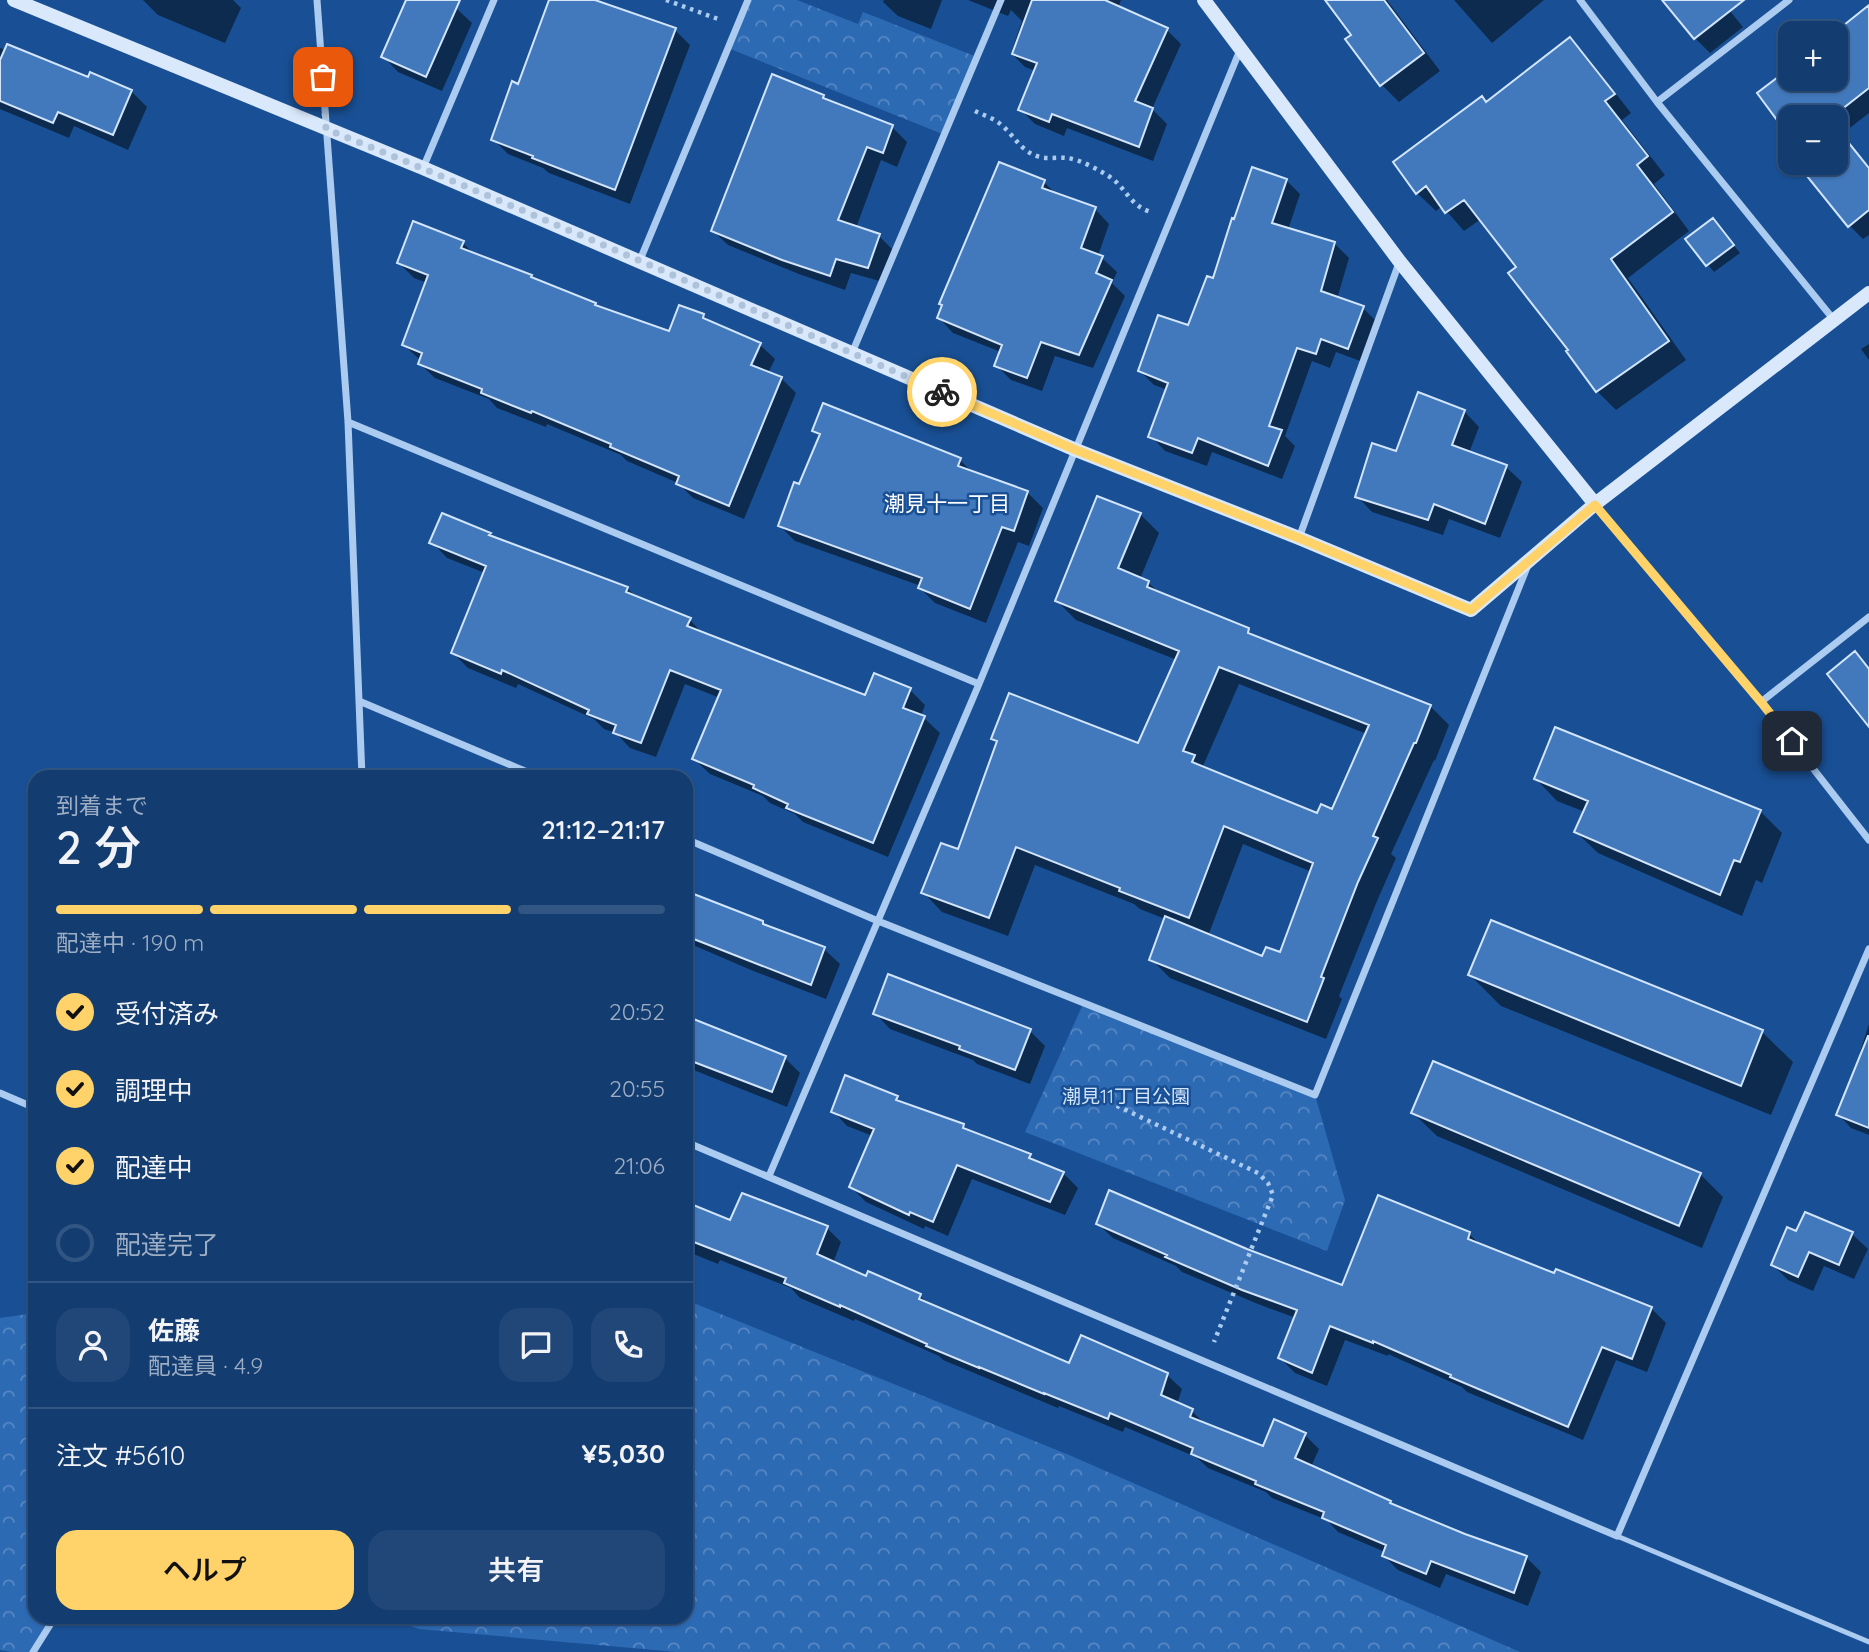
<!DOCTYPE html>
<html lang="ja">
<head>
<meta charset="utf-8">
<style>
  body { margin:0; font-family:Quicksand,"Noto Sans JP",sans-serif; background:#204778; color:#f1f3f6; height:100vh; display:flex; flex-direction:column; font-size:26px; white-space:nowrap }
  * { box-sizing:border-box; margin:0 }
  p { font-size:23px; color:#9dadc3 }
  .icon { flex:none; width:38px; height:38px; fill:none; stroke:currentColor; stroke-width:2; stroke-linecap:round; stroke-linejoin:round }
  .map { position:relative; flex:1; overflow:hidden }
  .sheet { position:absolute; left:28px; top:770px; width:665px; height:854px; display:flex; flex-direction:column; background:#133c70; border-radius:21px; box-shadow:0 2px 5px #0004,0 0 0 2px #325683 }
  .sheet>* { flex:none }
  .tools { position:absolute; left:1778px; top:21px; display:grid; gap:14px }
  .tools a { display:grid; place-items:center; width:70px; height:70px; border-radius:14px; background:#133c70; box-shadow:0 2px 5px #0004,0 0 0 2px #325683; font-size:35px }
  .pin { position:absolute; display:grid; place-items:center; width:60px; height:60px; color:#fff; margin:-30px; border-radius:14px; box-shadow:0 4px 10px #0006 }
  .courier { position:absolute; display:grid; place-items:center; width:70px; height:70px; margin:-35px; border:5px solid #ffd36a; border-radius:50%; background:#fff; color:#222; box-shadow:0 2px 9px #0007 }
  .head em { font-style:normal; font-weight:600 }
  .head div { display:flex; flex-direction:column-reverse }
  .head { display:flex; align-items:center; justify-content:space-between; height:119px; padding:0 28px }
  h1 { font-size:46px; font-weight:600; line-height:52px }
  .bar { display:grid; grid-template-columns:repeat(4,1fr); gap:10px 7px; align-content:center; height:84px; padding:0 28px }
  .bar i { height:9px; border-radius:5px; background:#325683 }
  .bar .selected { background:#ffd36a }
  .bar p { grid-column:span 4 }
  .line { display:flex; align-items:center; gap:18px; padding:0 28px; border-top:2px solid #325683 }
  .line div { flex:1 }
  .round { display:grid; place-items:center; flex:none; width:74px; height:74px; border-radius:21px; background:#204778 }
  ol { padding:0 28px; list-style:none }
  li { display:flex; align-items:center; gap:21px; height:77px }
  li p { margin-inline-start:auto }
  li .icon { padding:7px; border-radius:50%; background:#ffd36a; color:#111; stroke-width:4 }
  li:last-child { color:#9dadc3 }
  li i { width:38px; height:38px; border:4px solid #325683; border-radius:50% }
  .action { display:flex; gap:14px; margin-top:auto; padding:14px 28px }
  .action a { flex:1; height:80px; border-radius:21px; background:#ffd36a; color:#111; font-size:28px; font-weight:600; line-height:80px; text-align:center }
  .action a+a { background:#204778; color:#f1f3f6 }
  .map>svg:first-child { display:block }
  .forest { fill:url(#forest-crowns) }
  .shadow { fill:#0007; fill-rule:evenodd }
  .building { fill:#4279bc; stroke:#d2e5fb; stroke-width:2; fill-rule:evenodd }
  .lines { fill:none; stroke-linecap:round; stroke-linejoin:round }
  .path { stroke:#abcbf0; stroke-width:4.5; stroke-dasharray:3.5 5; stroke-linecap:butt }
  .lane { stroke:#abcbf0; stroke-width:5 }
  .street { stroke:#abcbf0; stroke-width:7 }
  .secondary { stroke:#d9e8fb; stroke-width:14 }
  .done { stroke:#aec2da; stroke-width:7; stroke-dasharray:0 12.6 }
  .route { stroke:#ffd36a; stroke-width:9 }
  .labels { text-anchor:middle; stroke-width:5; stroke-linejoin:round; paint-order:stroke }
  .park-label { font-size:19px; fill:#d2e5fb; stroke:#195095 }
  .neighbourhood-label { font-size:21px; fill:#fff; stroke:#195095 }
</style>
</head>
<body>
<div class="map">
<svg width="1869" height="1652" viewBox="0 0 1869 1652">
  <defs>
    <pattern id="forest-crowns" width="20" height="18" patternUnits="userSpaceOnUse" patternTransform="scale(1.75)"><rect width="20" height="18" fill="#2d6ab4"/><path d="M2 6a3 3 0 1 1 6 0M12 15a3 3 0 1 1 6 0" fill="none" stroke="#5788c3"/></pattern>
  </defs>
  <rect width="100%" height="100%" fill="#195095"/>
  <path class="forest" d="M 748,0 L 797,0 L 858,24 L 863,12 L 977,57 L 945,135 L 728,48 Z
    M 1084,1002 L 1315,1095 L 1345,1200 L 1327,1251 L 1025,1132 Z
    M 686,1300 L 1069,1455 L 1520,1652 L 677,1652 L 419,1629 L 387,1617 L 686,1617 Z
    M 35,1313 L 35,1617 L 55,1617 L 33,1652 L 12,1652 L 0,1650 L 0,1318 Z"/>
  <path class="shadow" d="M 143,0 L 233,0 L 241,8 L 225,43 L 158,15 Z
    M 408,0 L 438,0 L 456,8 L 472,23 L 442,91 L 398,72 L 383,56 Z
    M 551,0 L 590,0 L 675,30 L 690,45 L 630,204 L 549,173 L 543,168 L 508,154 L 493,139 L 519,86 Z
    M 884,0 L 942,0 L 931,29 L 898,16 L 883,2 Z
    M 968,0 L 1121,0 L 1118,8 L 1167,30 L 1181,44 L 1152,109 L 1167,124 L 1153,161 L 1067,128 L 1064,136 L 1035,124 L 1020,109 L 1036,71 L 1025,67 L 1011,53 L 1022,21 L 1011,10 L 1008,16 Z
    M 1327,0 L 1387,0 L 1440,71 L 1399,102 L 1382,85 L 1347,40 L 1353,35 Z
    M 1454,0 L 1544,0 L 1492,43 Z
    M 1664,0 L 1721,0 L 1743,27 L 1710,53 L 1695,38 Z
    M 1869,7 L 1869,113 L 1842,134 L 1869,167 L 1869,235 L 1863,239 L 1849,225 L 1804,171 L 1814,163 L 1836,163 L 1836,117 L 1790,117 L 1790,131 L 1779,119 L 1760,93 L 1790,72 L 1790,79 L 1836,79 L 1836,34 Z
    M 1570,39 L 1588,58 L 1631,113 L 1622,120 L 1665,175 L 1654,184 L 1689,231 L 1628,278 L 1686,360 L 1616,410 L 1597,391 L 1569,351 L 1518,268 L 1481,219 L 1464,231 L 1442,206 L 1436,211 L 1417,193 L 1487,104 Z
    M 0,48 L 89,80 L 131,91 L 147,107 L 128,150 L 74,126 L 69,138 L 0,109 Z
    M 773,76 L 823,97 L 829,102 L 892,127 L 907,142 L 897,167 L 881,160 L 856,228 L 879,236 L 894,251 L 883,282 L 851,273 L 845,290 L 799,274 L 728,245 L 713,231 Z
    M 1286,180 L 1300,194 L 1288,230 L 1334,243 L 1349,258 L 1337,299 L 1363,308 L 1377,322 L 1363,362 L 1336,352 L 1330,368 L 1312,361 L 1285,436 L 1295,446 L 1282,479 L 1212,452 L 1207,466 L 1165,451 L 1151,436 L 1168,390 L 1154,385 L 1140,371 L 1189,328 L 1214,280 Z
    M 1044,182 L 1058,196 L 1095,209 L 1109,224 L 1098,256 L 1102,258 L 1117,272 L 1112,283 L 1125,296 L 1093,368 L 1055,356 L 1042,391 L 1011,380 L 996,365 L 1001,352 L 953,333 L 939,318 Z
    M 1720,228 L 1740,253 L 1714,272 L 1688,240 Z
    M 463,243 L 476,256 L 531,276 L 535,281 L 595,304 L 600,309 L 670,333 L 704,316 L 712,324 L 760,345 L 775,359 L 768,373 L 781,378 L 796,393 L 744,519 L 693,498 L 678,483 L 627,461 L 621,455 L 547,424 L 546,427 L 497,408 L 489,399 L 435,378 L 420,364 L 421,361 L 404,345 L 427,283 L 414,278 L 399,263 ZM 756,349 L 760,349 L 749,373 L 746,372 Z
    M 1869,344 L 1869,360 L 1861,349 Z
    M 1464,411 L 1479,427 L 1469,453 L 1506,467 L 1522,482 L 1500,538 L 1449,519 L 1443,535 L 1372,512 L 1357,496 L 1397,453 Z
    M 815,431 L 960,460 L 973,473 L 1028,493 L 1043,508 L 1029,546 L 1018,542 L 986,623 L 935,603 L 920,588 L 921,586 L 795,541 L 780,526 L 800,487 L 821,437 Z
    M 1140,514 L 1159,533 L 1140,579 L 1148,582 L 1161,595 L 1248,630 L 1257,639 L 1430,706 L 1449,725 L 1435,761 L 1434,760 L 1391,854 L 1396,858 L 1377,901 L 1339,996 L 1342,999 L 1326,1039 L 1170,978 L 1151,959 L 1165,919 L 1140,909 L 1134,904 L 1035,865 L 1008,936 L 942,912 L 924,893 L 959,852 L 998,744 L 993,739 L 1139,745 L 1177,660 L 1076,620 L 1057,601 ZM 1239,684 L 1367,734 L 1333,811 L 1318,816 L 1208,771 L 1203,766 ZM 1243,844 L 1312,872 L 1281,954 L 1263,958 L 1208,936 Z
    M 490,534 L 494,539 L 627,588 L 637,598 L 690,620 L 704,635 L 866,697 L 910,690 L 925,705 L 921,716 L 924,718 L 940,733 L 888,857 L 803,822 L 795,814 L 770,803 L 763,796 L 710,774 L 694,759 L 720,698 L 685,684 L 656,757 L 630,748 L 616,733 L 604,729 L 594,719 L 518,684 L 516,688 L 468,668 L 453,653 L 485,573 L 447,558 L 432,542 Z
    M 1536,779 L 1760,811 L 1782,833 L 1762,883 L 1756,880 L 1742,916 L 1598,853 L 1576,832 L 1585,812 L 1557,801 Z
    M 686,891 L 762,923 L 766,927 L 824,949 L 840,964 L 826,999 L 751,970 L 686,942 Z
    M 1470,975 L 1762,1032 L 1793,1062 L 1771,1115 L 1501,1006 Z
    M 875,1013 L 1030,1031 L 1045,1046 L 1030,1084 L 977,1064 L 973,1060 L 890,1029 Z
    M 686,1018 L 785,1058 L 800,1073 L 787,1107 L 686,1067 Z
    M 1869,1024 L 1869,1135 L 1851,1128 L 1838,1114 L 1863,1055 L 1860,1052 Z
    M 897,1098 L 905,1105 L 963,1126 L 970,1133 L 1030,1156 L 1037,1163 L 1063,1173 L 1078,1188 L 1065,1215 L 972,1179 L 948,1236 L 925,1226 L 924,1229 L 866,1202 L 851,1187 L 873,1136 L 847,1126 L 833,1111 Z
    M 1413,1113 L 1700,1174 L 1723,1197 L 1702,1248 L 1437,1136 Z
    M 686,1204 L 731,1222 L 827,1228 L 841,1242 L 833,1263 L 867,1278 L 869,1273 L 920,1296 L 932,1307 L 1070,1365 L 1167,1375 L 1182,1389 L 1177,1404 L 1192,1411 L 1207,1426 L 1264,1448 L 1305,1435 L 1319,1449 L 1311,1467 L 1390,1503 L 1394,1506 L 1527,1558 L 1541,1572 L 1528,1606 L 1446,1574 L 1440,1588 L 1398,1570 L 1384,1556 L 1385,1552 L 1338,1532 L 1327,1520 L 1272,1498 L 1266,1492 L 1208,1468 L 1196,1457 L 1125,1427 L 1123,1432 L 1059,1406 L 1058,1408 L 943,1360 L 939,1356 L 855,1319 L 854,1321 L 800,1298 L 791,1288 L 720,1260 L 718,1264 L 686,1251 Z
    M 1098,1224 L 1247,1251 L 1343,1287 L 1469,1234 L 1482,1246 L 1555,1276 L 1651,1308 L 1666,1323 L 1647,1372 L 1616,1360 L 1583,1440 L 1467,1392 L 1462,1387 L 1388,1354 L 1388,1356 L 1345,1340 L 1327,1386 L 1295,1373 L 1280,1358 L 1296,1318 L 1258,1304 L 1182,1272 L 1176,1266 L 1113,1238 Z
    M 1797,1233 L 1852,1234 L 1868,1249 L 1854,1279 L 1824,1266 L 1813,1291 L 1788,1280 L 1773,1265 Z"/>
  <path class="building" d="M 406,0 L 460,0 L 426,77 L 381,57 Z
    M 549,0 L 595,0 L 676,28 L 615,190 L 532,158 L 533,156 L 491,140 L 512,81 L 518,84 Z
    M 1032,0 L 1105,0 L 1168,28 L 1135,101 L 1153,108 L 1139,147 L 1052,114 L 1049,122 L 1018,110 L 1037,63 L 1012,54 Z
    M 1325,0 L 1384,0 L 1424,53 L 1380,86 L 1345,39 L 1351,35 Z
    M 1662,0 L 1744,0 L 1694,39 Z
    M 1869,5 L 1869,88 L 1832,117 L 1790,117 L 1790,121 L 1785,114 L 1777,120 L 1757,93 L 1790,68 L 1790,79 L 1836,79 L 1836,33 L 1834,33 Z
    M 1570,37 L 1615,94 L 1605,101 L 1648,156 L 1637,165 L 1673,212 L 1611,259 L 1669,341 L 1596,392 L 1566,351 L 1568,350 L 1508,273 L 1516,267 L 1464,200 L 1445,213 L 1426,186 L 1416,194 L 1393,162 L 1482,96 L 1486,102 Z
    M 7,44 L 88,77 L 90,72 L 132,90 L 113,135 L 58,112 L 53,123 L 0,101 L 0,60 Z
    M 772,74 L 824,95 L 823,98 L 893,125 L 883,153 L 867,147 L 838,220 L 880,234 L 868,268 L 836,259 L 830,276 L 782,260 L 711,231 Z
    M 1836,127 L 1869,168 L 1869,210 L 1848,227 L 1802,170 L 1811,163 L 1836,163 Z
    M 999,162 L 1045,180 L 1042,188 L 1096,207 L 1081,248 L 1103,256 L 1096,273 L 1112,280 L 1079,355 L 1041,342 L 1027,378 L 994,366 L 1002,345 L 937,318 L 942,305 L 939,304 Z
    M 1252,167 L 1287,179 L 1272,223 L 1335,242 L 1321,291 L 1364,306 L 1348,349 L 1321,339 L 1316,354 L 1297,348 L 1269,426 L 1282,430 L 1268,466 L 1198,438 L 1192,453 L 1148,437 L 1168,383 L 1138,371 L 1158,315 L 1188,325 L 1207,276 L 1213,278 L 1232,218 L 1234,219 Z
    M 1713,218 L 1734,245 L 1706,266 L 1685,239 Z
    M 413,221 L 464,241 L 461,248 L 532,275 L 531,277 L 596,303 L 595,305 L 669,331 L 679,305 L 704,314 L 703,318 L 761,343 L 751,365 L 782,377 L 729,506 L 676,484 L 679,476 L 610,447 L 611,444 L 532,411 L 531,413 L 481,393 L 482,389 L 418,364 L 422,353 L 402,345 L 428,275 L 397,263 Z
    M 1418,392 L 1465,410 L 1452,445 L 1507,465 L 1485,524 L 1434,504 L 1428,520 L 1355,497 L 1372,443 L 1396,451 Z
    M 823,403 L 961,458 L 958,466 L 1028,491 L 1014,531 L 1002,527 L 970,609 L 918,588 L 922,578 L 778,526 L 794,482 L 799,484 L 820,434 L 812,431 Z
    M 1097,496 L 1141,513 L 1118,568 L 1149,581 L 1147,587 L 1249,628 L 1248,633 L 1431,705 L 1416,743 L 1414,743 L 1373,836 L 1378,838 L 1358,882 L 1321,977 L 1324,978 L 1307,1022 L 1149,960 L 1165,916 L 1262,956 L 1266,947 L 1280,952 L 1313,863 L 1224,826 L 1189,918 L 1119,891 L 1120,888 L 1016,847 L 989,918 L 921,893 L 941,843 L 958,849 L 997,741 L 991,739 L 1009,693 L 1138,743 L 1179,651 L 1055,601 ZM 1219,667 L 1369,725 L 1332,809 L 1321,804 L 1317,813 L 1192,762 L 1195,755 L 1183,751 Z
    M 442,513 L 491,533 L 489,535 L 628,587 L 626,592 L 691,618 L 687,626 L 865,695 L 874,673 L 911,688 L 903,708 L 925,716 L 873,843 L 786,808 L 788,804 L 753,788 L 754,785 L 692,759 L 721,690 L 670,670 L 641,743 L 613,733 L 616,725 L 587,714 L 589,710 L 502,670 L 501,674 L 451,653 L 486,566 L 429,543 Z
    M 1855,651 L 1869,669 L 1869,727 L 1827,674 Z
    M 1555,727 L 1761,810 L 1740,862 L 1734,860 L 1720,895 L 1574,832 L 1588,801 L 1534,779 Z
    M 686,891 L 763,921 L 763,924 L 825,947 L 811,985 L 686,936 Z
    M 1491,920 L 1763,1030 L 1741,1086 L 1468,975 Z
    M 888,974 L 1031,1029 L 1015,1070 L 959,1049 L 960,1046 L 873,1014 Z
    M 686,1016 L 786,1056 L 772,1092 L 686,1059 Z
    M 1868,1036 L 1869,1036 L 1869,1128 L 1836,1115 Z
    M 1433,1061 L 1701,1173 L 1679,1226 L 1411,1113 Z
    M 845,1075 L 898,1096 L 896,1100 L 964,1124 L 963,1128 L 1031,1154 L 1029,1158 L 1064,1172 L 1050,1202 L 957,1165 L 933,1222 L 910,1212 L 909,1215 L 849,1187 L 874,1129 L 831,1112 Z
    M 1109,1190 L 1247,1249 L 1342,1285 L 1378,1195 L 1470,1232 L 1468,1239 L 1554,1273 L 1556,1269 L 1652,1307 L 1632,1359 L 1602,1347 L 1568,1427 L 1450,1377 L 1451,1375 L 1373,1341 L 1373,1343 L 1330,1326 L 1312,1373 L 1278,1358 L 1297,1310 L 1242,1290 L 1165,1257 L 1167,1255 L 1096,1224 Z
    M 742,1193 L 828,1226 L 817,1254 L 866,1276 L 868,1271 L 921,1294 L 919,1299 L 1004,1335 L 1069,1363 L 1081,1335 L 1168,1373 L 1161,1395 L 1193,1409 L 1190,1417 L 1263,1446 L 1274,1419 L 1306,1433 L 1295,1458 L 1391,1501 L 1390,1503 L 1465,1534 L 1527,1556 L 1514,1593 L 1431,1561 L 1426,1574 L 1382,1556 L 1386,1545 L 1322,1518 L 1324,1512 L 1255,1484 L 1256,1481 L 1191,1454 L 1193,1448 L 1110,1413 L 1108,1419 L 1044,1393 L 1044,1394 L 979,1367 L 979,1368 L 926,1346 L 927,1344 L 840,1305 L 840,1307 L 784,1283 L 786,1278 L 686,1239 L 686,1202 L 730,1220 Z
    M 1805,1212 L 1853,1232 L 1839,1265 L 1809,1252 L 1798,1277 L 1771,1265 L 1787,1227 L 1796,1231 Z"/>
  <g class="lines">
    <path class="path" d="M 666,0 L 718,19
      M 975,111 C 983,115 993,118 999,123 C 1014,134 1020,152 1040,157 C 1049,159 1059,157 1067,158 C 1081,160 1095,168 1107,175 C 1127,187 1128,205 1151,212
      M 1086,1091 L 1258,1173 L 1268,1183 L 1273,1195 L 1214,1342"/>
    <path class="lane" d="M 1617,1536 L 1869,1642"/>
    <path class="street" d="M 317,0 L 348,422 L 362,777
      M 1580,0 L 1657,102 L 1834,320
      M 1657,102 L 1789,0
      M 423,168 L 494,0
      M 640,260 L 748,0
      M 852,353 L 1001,0
      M 348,422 L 979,684
      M 1595,505 L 1761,702 L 1869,840
      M 1299,538 L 1399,263
      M 359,701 L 539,777
      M 1761,702 L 1869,617
      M 686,839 L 878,921 L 1315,1095 L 1528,565
      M 0,1093 L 35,1108
      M 686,1142 L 1617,1536 L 1869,949
      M 769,1176 L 979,684 L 1240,50
      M 33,1652 L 55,1617"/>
    <path class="secondary" d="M 14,0 L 423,168 L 1076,450 L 1299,538 L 1471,610 L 1595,504 L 1869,293
      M 1204,0 L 1400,262 L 1595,504"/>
  </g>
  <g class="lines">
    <path class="done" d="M 323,77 L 326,129 C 533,212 737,304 942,392"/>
    <path class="route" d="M 942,392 L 1076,450 L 1299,538 L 1471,610 L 1595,505 L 1761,702 L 1792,741"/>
  </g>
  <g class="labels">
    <g class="park-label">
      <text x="1126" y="1103">潮見11丁目公園</text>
    </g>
    <g class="neighbourhood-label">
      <text x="947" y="511">潮見十一丁目</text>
    </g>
  </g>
</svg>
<div class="tools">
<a>+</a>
<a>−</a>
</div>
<div class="pin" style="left:323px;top:77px;background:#ea580c"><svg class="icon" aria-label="bag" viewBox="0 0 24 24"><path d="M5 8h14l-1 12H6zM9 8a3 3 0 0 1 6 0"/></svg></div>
<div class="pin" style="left:1792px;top:741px;background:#1f2937"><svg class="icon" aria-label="home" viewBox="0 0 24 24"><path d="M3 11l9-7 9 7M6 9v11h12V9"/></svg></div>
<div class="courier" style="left:942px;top:392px"><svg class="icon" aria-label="bike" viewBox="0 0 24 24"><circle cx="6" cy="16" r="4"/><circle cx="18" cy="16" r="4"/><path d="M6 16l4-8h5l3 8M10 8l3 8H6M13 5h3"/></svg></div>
<section class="sheet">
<div class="head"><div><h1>2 分</h1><p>到着まで</p></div><em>21:12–21:17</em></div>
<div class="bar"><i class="selected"></i><i class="selected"></i><i class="selected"></i><i></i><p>配達中 · 190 m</p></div>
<ol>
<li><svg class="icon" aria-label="check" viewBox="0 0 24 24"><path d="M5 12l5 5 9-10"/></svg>受付済み<p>20:52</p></li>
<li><svg class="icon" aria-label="check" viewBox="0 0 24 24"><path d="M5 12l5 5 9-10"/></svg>調理中<p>20:55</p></li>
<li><svg class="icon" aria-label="check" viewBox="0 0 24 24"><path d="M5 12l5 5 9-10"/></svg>配達中<p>21:06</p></li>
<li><i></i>配達完了</li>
</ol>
<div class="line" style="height:126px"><a class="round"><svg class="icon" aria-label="person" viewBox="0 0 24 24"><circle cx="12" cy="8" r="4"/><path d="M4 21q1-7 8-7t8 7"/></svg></a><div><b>佐藤</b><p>配達員 · 4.9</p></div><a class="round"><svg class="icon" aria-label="chat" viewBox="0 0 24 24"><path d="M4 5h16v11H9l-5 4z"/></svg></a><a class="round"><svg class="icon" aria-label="phone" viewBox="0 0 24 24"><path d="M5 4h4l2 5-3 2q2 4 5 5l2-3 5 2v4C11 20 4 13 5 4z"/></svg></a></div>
<div class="line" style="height:91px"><div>注文 #5610</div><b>¥5,030</b></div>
<div class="action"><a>ヘルプ</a><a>共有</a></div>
</section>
</div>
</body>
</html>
